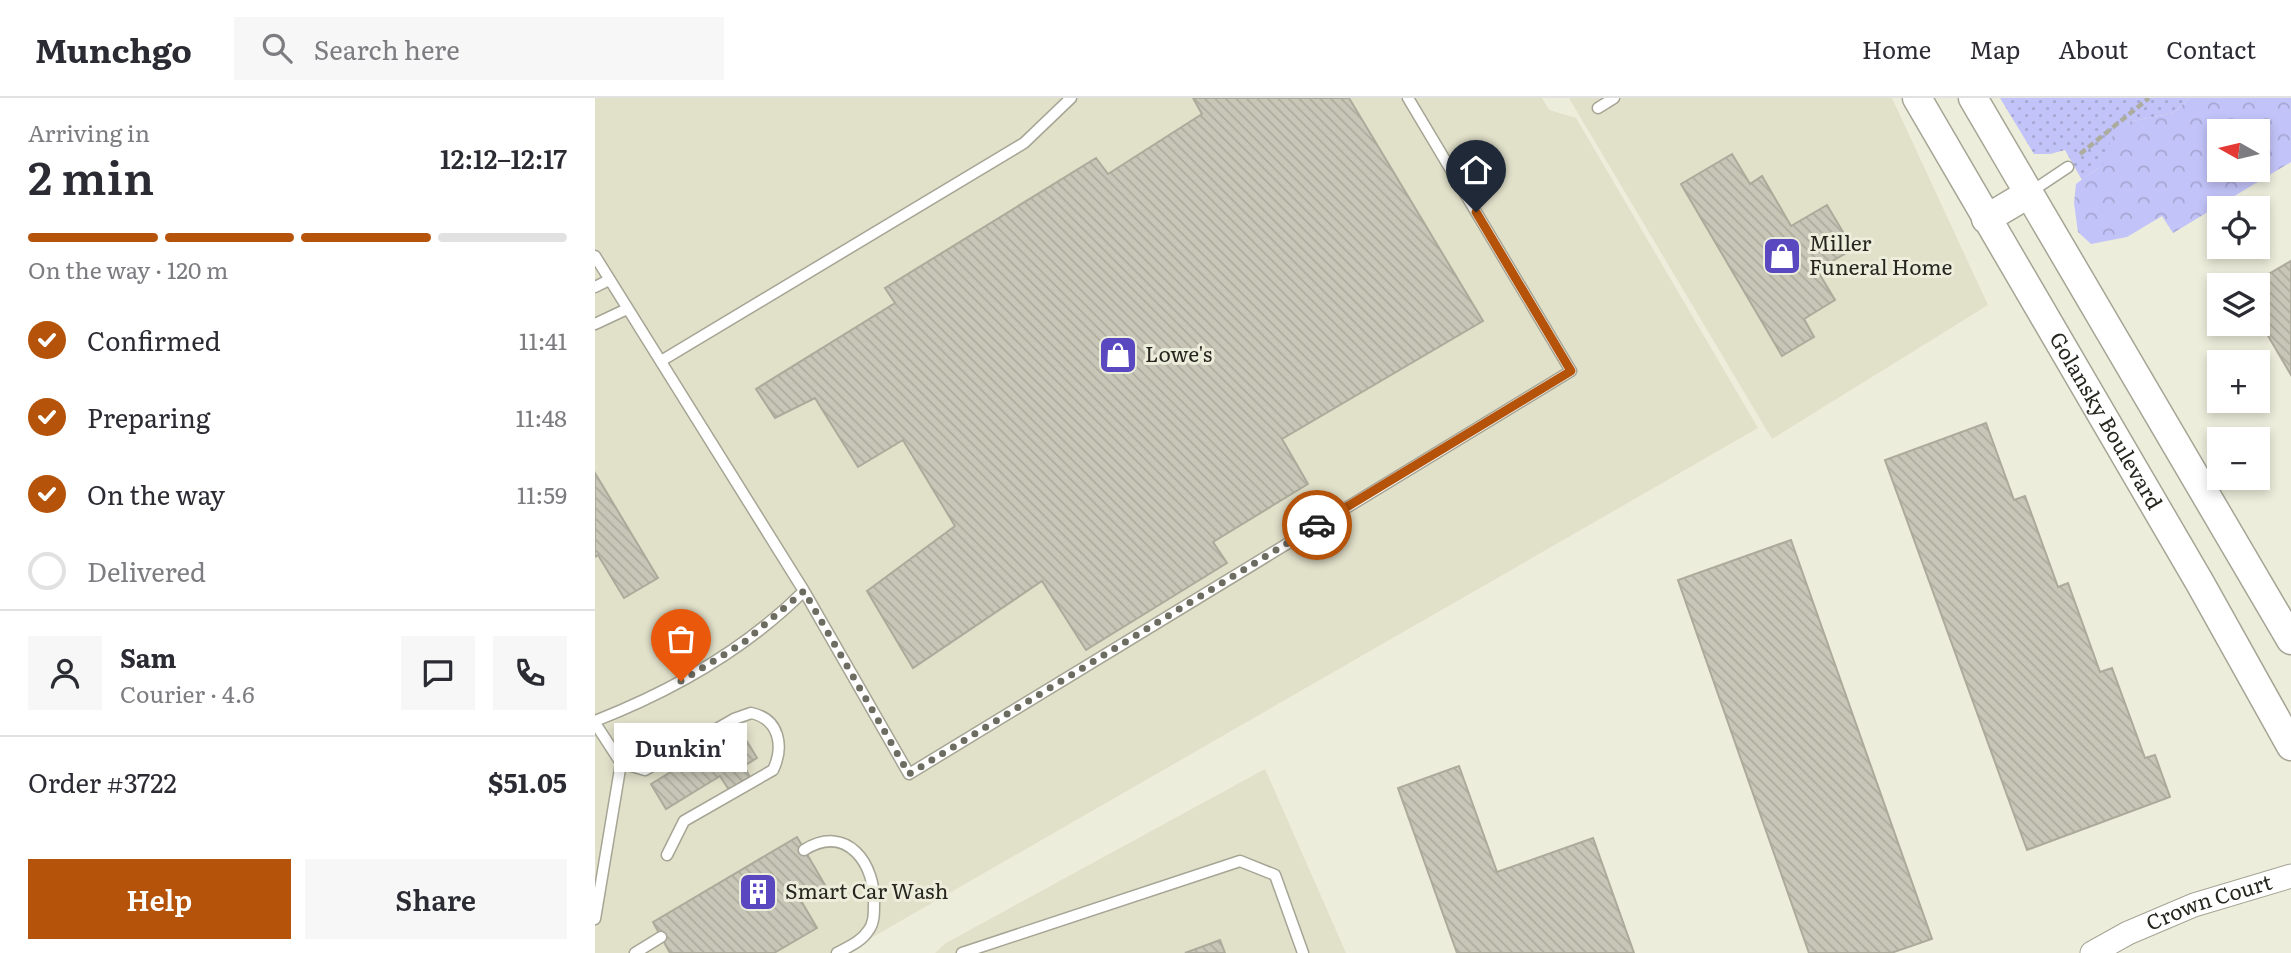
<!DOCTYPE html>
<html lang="en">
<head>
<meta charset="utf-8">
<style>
  body { margin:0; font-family:Literata,serif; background:#f7f7f7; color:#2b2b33; height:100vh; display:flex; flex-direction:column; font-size:26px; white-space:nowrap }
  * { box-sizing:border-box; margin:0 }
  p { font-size:23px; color:#7c7c81 }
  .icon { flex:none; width:38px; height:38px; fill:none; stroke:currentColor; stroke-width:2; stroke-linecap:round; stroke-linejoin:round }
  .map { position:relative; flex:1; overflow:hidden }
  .side { display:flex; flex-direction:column; background:#fff; width:595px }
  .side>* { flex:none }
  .needle { width:46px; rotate:278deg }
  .tools { position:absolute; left:1612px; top:21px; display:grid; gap:14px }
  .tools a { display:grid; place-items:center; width:63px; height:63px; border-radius:0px; background:#fff; box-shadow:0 4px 10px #0003; font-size:35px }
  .pin { position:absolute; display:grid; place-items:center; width:60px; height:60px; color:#fff; margin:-72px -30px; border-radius:50% 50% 50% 0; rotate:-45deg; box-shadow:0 0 7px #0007 }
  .pin .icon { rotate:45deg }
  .courier { position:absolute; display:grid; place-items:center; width:70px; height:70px; margin:-35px; border:5px solid #b45309; border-radius:50%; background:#fff; color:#222; box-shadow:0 2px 9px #0007 }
  .bubble { position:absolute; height:49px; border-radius:0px; background:#fff; box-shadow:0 4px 10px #0003; font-size:23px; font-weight:600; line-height:49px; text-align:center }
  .headline em { font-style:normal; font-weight:600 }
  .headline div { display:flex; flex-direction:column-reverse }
  .headline { display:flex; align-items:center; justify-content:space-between; height:119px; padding:0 28px }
  h1 { font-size:46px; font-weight:600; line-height:52px }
  .bar { display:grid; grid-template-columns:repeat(4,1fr); gap:10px 7px; align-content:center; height:84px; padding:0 28px }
  .bar i { height:9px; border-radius:5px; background:#e1e1e2 }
  .bar .current { background:#b45309 }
  .bar p { grid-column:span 4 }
  .line { display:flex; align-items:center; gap:18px; padding:0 28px; border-top:2px solid #e1e1e2 }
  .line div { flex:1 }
  .round { display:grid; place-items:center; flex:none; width:74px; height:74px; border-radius:0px; background:#f7f7f7 }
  ol { padding:0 28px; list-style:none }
  li { display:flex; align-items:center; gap:21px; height:77px }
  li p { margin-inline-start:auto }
  li .icon { padding:7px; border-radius:50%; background:#b45309; color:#fff; stroke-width:4 }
  li:last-child { color:#7c7c81 }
  li i { width:38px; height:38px; border:4px solid #e1e1e2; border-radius:50% }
  .primary-button { display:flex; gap:14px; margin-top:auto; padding:14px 28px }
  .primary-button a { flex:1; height:80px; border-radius:0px; background:#b45309; color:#fff; font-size:28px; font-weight:600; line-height:80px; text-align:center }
  .primary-button a+a { background:#f7f7f7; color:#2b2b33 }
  header { display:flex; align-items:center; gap:42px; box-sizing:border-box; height:98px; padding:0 35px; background:#fff; border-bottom:2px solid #e1e1e2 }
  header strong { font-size:33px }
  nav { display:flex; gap:38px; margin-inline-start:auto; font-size:24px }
  .search { width:490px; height:63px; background:#f7f7f7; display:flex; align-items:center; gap:18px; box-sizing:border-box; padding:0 24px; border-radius:0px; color:#7c7c81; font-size:26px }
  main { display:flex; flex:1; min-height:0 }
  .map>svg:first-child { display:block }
  .built { fill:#e1e0c9 }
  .grass { fill:url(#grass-dots) }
  .forest { fill:url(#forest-crowns); fill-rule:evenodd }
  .building { fill:url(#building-back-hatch); stroke:#abaa9b; stroke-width:2 }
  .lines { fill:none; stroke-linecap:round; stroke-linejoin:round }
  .service-casing { stroke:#a6a595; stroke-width:13 }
  .minor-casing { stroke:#a6a595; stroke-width:25 }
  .tertiary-casing { stroke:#a6a595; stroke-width:31 }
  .path { stroke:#acac9f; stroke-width:4.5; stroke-dasharray:7 3.5; stroke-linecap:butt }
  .service { stroke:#fff; stroke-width:10 }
  .minor { stroke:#fff; stroke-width:23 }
  .tertiary { stroke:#fff; stroke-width:28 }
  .done { stroke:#6c6c61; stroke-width:7; stroke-dasharray:0 12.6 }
  .route { stroke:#b45309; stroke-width:9 }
  .labels { text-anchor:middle; stroke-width:6; stroke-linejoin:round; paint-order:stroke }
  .poi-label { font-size:21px; fill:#26261f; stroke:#ededdc; text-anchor:start }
  .street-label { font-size:21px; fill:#26261f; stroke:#ededdc }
</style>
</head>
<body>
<header>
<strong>Munchgo</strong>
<div class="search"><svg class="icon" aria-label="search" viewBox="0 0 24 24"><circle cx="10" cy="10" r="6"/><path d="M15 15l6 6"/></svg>Search here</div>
<nav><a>Home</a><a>Map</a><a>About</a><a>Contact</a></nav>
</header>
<main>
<section class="side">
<div class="headline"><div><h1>2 min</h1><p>Arriving in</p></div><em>12:12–12:17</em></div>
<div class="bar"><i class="current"></i><i class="current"></i><i class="current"></i><i></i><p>On the way · 120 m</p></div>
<ol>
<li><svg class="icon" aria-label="check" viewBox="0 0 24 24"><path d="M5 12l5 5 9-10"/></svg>Confirmed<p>11:41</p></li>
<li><svg class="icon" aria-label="check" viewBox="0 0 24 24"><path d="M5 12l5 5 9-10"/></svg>Preparing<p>11:48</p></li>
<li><svg class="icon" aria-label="check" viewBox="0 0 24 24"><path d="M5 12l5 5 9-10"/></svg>On the way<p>11:59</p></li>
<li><i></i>Delivered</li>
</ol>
<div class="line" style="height:126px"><a class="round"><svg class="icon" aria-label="person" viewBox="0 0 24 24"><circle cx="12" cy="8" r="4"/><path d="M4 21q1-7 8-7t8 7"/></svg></a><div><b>Sam</b><p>Courier · 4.6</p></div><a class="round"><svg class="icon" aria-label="chat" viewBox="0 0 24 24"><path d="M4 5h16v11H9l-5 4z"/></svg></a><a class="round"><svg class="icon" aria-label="phone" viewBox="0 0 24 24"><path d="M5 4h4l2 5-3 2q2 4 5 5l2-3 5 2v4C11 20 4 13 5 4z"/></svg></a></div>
<div class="line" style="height:91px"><div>Order #3722</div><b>$51.05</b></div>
<div class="primary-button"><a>Help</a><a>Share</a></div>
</section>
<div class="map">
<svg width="1696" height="855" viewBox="0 0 1696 855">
  <defs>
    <pattern id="grass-dots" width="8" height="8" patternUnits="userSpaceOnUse" patternTransform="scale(1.75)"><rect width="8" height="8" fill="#c2c3f8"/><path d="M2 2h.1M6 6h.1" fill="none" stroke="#a7a7d4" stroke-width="1.8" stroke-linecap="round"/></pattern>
    <pattern id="forest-crowns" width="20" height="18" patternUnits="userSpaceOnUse" patternTransform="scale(1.75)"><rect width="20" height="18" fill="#c2c3f8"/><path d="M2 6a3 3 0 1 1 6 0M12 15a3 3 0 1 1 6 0" fill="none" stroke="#a7a7d4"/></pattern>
    <pattern id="building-back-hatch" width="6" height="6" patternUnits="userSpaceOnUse" patternTransform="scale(1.75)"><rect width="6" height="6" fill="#c8c7b7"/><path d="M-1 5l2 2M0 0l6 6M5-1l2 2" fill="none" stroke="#acab9d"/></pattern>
  </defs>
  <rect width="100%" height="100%" fill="#ededdc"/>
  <path class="built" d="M 0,0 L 947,0 L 954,12 L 981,20 L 1163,330 L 250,855 L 0,855 Z
    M 974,0 L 1297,0 L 1393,207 L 1177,341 Z
    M 670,671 L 751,855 L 340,855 L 351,845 Z"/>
  <path class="grass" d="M 1405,0 L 1594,0 L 1579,15 L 1533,24 L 1514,62 L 1487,82 L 1470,52 L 1455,56 L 1439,56 Z"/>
  <path class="forest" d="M 1594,0 L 1696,0 L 1696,64 L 1578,135 L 1567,118 L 1532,139 L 1496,146 L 1483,134 L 1479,105 L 1481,86 C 1497,73 1520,65 1514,42 L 1533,24 L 1579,15 ZM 1624,33 L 1662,33 L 1662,72 L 1624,72 Z"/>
  <path class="building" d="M 598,0 L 754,0 L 888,223 L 687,341 L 713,386 L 618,444 L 632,465 L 491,552 L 447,483 L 318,570 L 272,493 L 360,428 L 308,342 L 263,369 L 220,300 L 180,320 L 161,291 L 300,205 L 290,190 L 501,60 L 513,76 L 607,16 Z
    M 1137,56 L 1155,86 L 1167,78 L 1196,128 L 1232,107 L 1258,151 L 1222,172 L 1240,202 L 1209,221 L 1219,239 L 1187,258 L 1086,86 Z
    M 1696,163 L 1696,277 L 1662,219 L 1662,187 L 1655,187 Z
    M 1391,325 L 1419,402 L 1430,398 L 1463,489 L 1473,485 L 1505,574 L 1517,570 L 1550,660 L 1560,657 L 1575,699 L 1432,752 L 1290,362 Z
    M 0,375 L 63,480 L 29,500 L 3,457 L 0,459 Z
    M 1196,442 L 1337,841 L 1296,855 L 1214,855 L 1083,482 Z
    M 145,632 L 162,660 L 149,668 L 155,679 L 134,692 L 125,678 L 71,711 L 56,686 Z
    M 864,668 L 902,774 L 998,740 L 1039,855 L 862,855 L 803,690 Z
    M 202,739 L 230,787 L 205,801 L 222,830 L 179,855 L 75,855 L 58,824 Z
    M 625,842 L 630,855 L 590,855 Z"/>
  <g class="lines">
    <defs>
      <path id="service" d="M 1003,10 L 1019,0
        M 1434,95 L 1473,69
        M 0,158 L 209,493 L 314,676 L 976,273 L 813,0
        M 0,189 L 14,182
        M 0,226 L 32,211
        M 66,263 L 429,45 L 476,0
        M 0,623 C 77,593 150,552 209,493
        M 0,625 L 26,665 L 0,821
        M 26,665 L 50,672 L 139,621 L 156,615 C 185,621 189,649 178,672 L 89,723 L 72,757
        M 209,752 C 252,725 281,766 279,807 C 279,816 279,826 273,833 C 266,844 253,849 242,855
        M 40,855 L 66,839
        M 367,855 L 645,763 L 680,777 L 708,855"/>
      <g id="minor">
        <path id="s1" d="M 1497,855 L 1533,835 L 1599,807 L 1696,778"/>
      </g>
      <g id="tertiary">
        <path id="s2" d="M 1322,0 L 1605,485 L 1696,648"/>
        <path d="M 1378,0 L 1696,542"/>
        <path d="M 1391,121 L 1433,96"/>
      </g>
    </defs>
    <use href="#service" class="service-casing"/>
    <use href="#minor" class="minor-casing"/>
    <use href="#tertiary" class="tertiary-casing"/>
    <path class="path" d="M 1485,56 L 1554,0"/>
    <use href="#service" class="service"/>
    <use href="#minor" class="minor"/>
    <use href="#tertiary" class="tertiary"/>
  </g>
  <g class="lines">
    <path class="done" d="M 86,583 L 148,545 L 209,493 L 314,676 L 722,427"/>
    <path class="route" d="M 722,427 L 976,273 L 881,114"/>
  </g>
  <defs>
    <symbol id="shop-square" viewBox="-11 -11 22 22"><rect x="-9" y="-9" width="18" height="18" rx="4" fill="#5a48c0" stroke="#ededdc"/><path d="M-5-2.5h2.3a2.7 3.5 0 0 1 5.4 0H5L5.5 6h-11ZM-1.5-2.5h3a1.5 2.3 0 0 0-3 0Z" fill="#fff"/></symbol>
    <symbol id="building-square" viewBox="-11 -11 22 22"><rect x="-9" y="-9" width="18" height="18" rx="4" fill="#5a48c0" stroke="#ededdc"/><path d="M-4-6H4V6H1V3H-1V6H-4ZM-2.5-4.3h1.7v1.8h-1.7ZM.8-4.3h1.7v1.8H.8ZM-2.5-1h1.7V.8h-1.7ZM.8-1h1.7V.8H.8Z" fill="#fff"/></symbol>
  </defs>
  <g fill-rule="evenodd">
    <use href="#shop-square" x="1165" y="136" width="44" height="44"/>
    <use href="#shop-square" x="501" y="235" width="44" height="44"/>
    <use href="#building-square" x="141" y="772" width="44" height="44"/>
  </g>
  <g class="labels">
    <g class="poi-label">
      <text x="1214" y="153">Miller<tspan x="1214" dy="24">Funeral Home</tspan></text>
      <text x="550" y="264">Lowe's</text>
      <text x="190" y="801">Smart Car Wash</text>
    </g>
    <g class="street-label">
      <text dy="7" stroke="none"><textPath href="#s2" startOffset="374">Golansky Boulevard</textPath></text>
      <text dy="7" stroke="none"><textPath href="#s1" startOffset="128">Crown Court</textPath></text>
    </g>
  </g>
</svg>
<div class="tools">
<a><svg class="needle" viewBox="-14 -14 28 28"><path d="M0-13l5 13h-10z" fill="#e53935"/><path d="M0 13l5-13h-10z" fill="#7c7c81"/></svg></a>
<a><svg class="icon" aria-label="locate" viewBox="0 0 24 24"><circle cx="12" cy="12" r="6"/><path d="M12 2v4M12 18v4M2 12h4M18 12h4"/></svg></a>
<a><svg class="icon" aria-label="layers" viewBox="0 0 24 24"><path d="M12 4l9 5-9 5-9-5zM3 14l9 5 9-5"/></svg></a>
<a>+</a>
<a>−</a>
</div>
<div class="pin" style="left:86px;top:583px;background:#ea580c"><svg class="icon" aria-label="bag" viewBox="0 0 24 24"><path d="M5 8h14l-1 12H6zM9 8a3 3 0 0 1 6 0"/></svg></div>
<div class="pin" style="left:881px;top:114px;background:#1f2937"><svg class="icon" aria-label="home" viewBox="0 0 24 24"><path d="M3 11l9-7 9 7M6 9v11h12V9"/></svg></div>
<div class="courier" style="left:722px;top:427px"><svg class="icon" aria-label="car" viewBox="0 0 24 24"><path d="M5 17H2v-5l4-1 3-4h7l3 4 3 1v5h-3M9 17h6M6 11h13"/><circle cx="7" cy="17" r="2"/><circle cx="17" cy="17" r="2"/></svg></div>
<div class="bubble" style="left:19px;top:625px;width:133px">Dunkin'</div>
</div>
</main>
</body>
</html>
